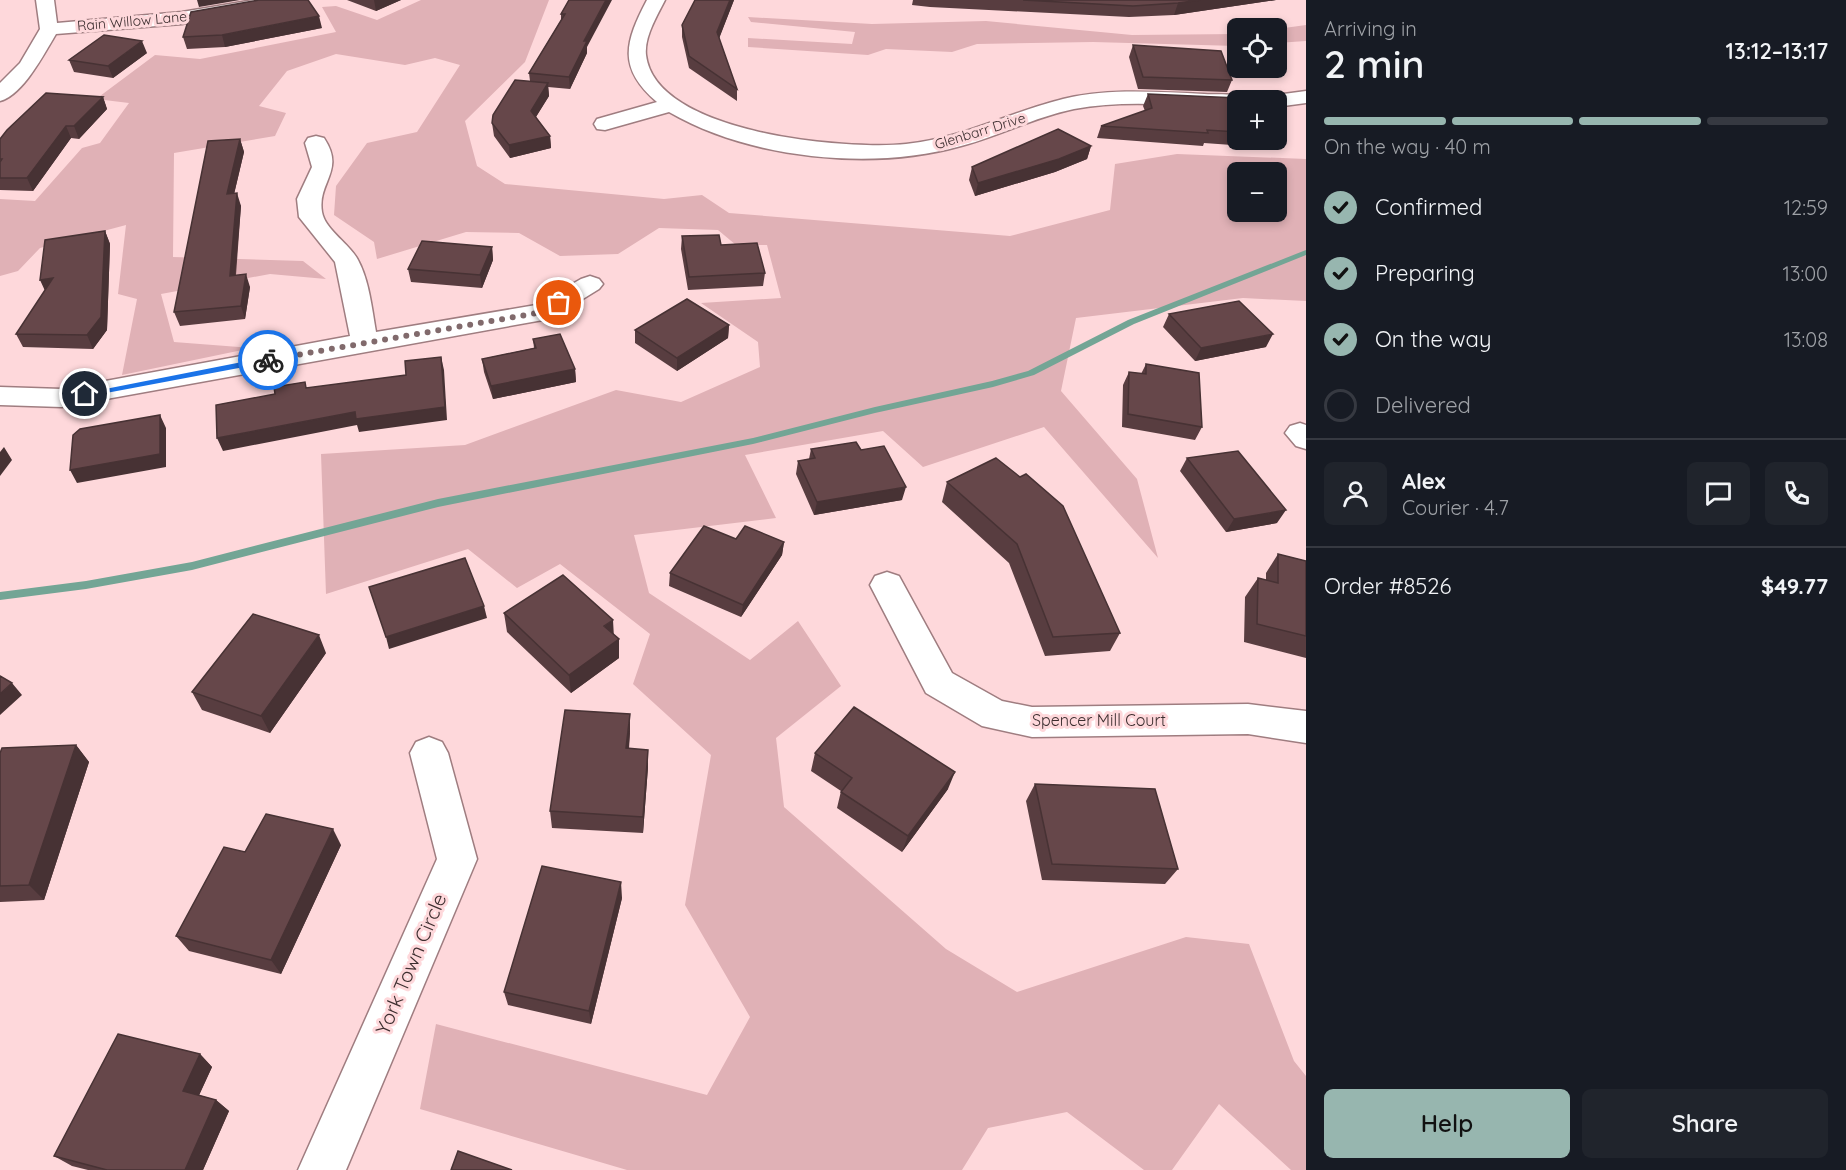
<!DOCTYPE html>
<html lang="en">
<head>
<meta charset="utf-8">
<style>
  body { margin:0; font-family:Quicksand,sans-serif; background:#20242c; color:#f1f3f6; height:100vh; display:flex; flex-direction:column; font-size:22px; white-space:nowrap }
  * { box-sizing:border-box; margin:0 }
  p { font-size:20px; color:#9ea1a6 }
  .icon { flex:none; width:33px; height:33px; fill:none; stroke:currentColor; stroke-width:2; stroke-linecap:round; stroke-linejoin:round }
  .map { position:relative; flex:1; overflow:hidden }
  .panel { display:flex; flex-direction:column; background:#171b24; width:540px }
  .panel>* { flex:none }
  .tools { position:absolute; left:1227px; top:18px; display:grid; gap:12px }
  .tools a { display:grid; place-items:center; width:60px; height:60px; border-radius:9px; background:#171b24; box-shadow:0 3px 9px #0003; font-size:30px }
  .pin { position:absolute; display:grid; place-items:center; width:51px; height:51px; color:#fff; margin:-26px; border:3px solid #fff; border-radius:50%; box-shadow:0 2px 6px #0007 }
  .courier { position:absolute; display:grid; place-items:center; width:60px; height:60px; margin:-30px; border:4px solid #1a73e8; border-radius:50%; background:#fff; color:#222; box-shadow:0 2px 8px #0007 }
  .summary em { font-style:normal; font-weight:600 }
  .summary div { display:flex; flex-direction:column-reverse }
  .summary { display:flex; align-items:center; justify-content:space-between; height:102px; padding:0 18px }
  h1 { font-size:39px; font-weight:600; line-height:45px }
  .bar { display:grid; grid-template-columns:repeat(4,1fr); gap:9px 6px; align-content:center; height:72px; padding:0 18px }
  .bar i { height:8px; border-radius:4px; background:#363941 }
  .bar .on { background:#97b6af }
  .bar p { grid-column:span 4 }
  .line { display:flex; align-items:center; gap:15px; padding:0 18px; border-top:2px solid #363941 }
  .line div { flex:1 }
  .round { display:grid; place-items:center; flex:none; width:63px; height:63px; border-radius:9px; background:#20242c }
  ol { padding:0 18px; list-style:none }
  li { display:flex; align-items:center; gap:18px; height:66px }
  li p { margin-inline-start:auto }
  li .icon { padding:6px; border-radius:50%; background:#97b6af; color:#111; stroke-width:4 }
  li:last-child { color:#9ea1a6 }
  li i { width:33px; height:33px; border:3px solid #363941; border-radius:50% }
  .action { display:flex; gap:12px; margin-top:auto; padding:12px 18px }
  .action a { flex:1; height:69px; border-radius:9px; background:#97b6af; color:#111; font-size:24px; font-weight:600; line-height:69px; text-align:center }
  .action a+a { background:#20242c; color:#f1f3f6 }
  main { display:flex; flex:1; min-height:0 }
  .map>svg:first-child { display:block }
  .green { fill:#e0b1b6; fill-rule:evenodd }
  .lines { fill:none; stroke-linecap:round; stroke-linejoin:round }
  .stream { fill:#73a595; fill-rule:evenodd }
  .street-casing { stroke:#9f7d80; stroke-width:3 }
  .street { fill:#fff; fill-rule:evenodd }
  .wall { fill:#583d40 }
  .shaded-wall { fill:#473234 }
  .building { fill:#66474a; stroke:#473234; stroke-width:1.5 }
  .route { fill:#1a73e8 }
  .done { stroke:#816a6c; stroke-width:6; stroke-dasharray:0 10.8 }
  .labels { text-anchor:middle; stroke-width:6; stroke-linejoin:round; paint-order:stroke }
  .far-street-label { font-size:14px; fill:#3d2f30; stroke:#fed8db }
  .street-label { font-size:16px; fill:#3d2f30; stroke:#fed8db }
  .near-street-label { font-size:20px; fill:#3d2f30; stroke:#fed8db }
</style>
</head>
<body>
<main>
<div class="map">
<svg width="1306" height="1170" viewBox="0 0 1306 1170">
  <rect width="100%" height="100%" fill="#fed8db"/>
  <path class="green" d="M 421,0 L 549,0 L 525,62 L 465,121 L 477,166 L 505,184 L 664,199 L 702,195 L 729,213 L 1010,236 L 1110,210 L 1115,164 L 1177,154 L 1306,159 L 1306,301 L 1243,298 L 1076,318 L 1061,391 L 1137,479 L 1158,558 L 1044,427 L 923,467 L 883,431 L 745,455 L 776,518 L 634,535 L 649,593 L 750,660 L 798,621 L 841,686 L 776,738 L 784,807 L 946,949 L 1017,992 L 1186,937 L 1249,944 L 1294,1061 L 1306,1076 L 1306,1170 L 1291,1170 L 1219,1104 L 1172,1170 L 1144,1170 L 1067,1112 L 988,1128 L 962,1170 L 627,1170 L 420,1109 L 436,1024 L 707,1095 L 750,1017 L 685,905 L 711,755 L 633,684 L 650,634 L 560,564 L 517,588 L 468,549 L 326,594 L 321,454 L 465,445 L 616,390 L 681,402 L 760,367 L 758,342 L 701,303 L 781,298 L 767,245 L 736,245 L 718,230 L 659,228 L 618,254 L 560,256 L 519,233 L 466,232 L 377,259 L 374,242 L 334,215 L 336,186 L 367,143 L 417,132 L 460,65 L 435,58 L 405,65 L 336,54 L 287,71 L 259,106 L 286,113 L 275,136 L 174,153 L 173,257 L 303,261 L 326,279 L 270,274 L 161,294 L 174,342 L 252,348 L 122,375 L 137,299 L 118,294 L 126,225 L 40,248 L 18,271 L 0,276 L 0,199 L 35,201 L 82,148 L 100,143 L 129,103 L 96,99 L 155,55 L 200,59 L 336,32 L 322,7 L 336,6 L 377,20 ZM 1238,172 L 1276,172 L 1276,212 L 1238,212 Z
    M 748,17 L 872,24 L 986,21 L 1132,35 L 1237,34 L 1237,46 L 1093,42 L 977,44 L 952,52 L 886,49 L 868,55 L 748,47 L 748,38 L 852,44 L 855,32 L 751,22 Z
    M 1306,25 L 1306,41 L 1277,43 L 1277,29 Z"/>
  <g class="lines">
    <path class="stream" d="M 1306,250 L 1306,255 L 1134,324 L 1034,375 L 993,387 L 875,413 L 753,444 L 438,507 L 192,570 L 86,589 L 0,600 L 0,592 L 86,581 L 192,562 L 438,499 L 753,438 L 875,407 L 992,381 L 1028,371 L 1128,320 Z"/>
    <defs>
      <path id="street" d="M 36,0 L 54,0 L 57,23 L 182,12 L 254,0 L 294,0 L 285,5 L 182,24 L 56,34 C 44,54 23,95 0,101 L 0,83 L 20,63 L 40,29 Z
        M 647,0 L 665,0 C 657,16 644,37 646,55 C 655,134 847,150 906,144 C 961,139 1010,112 1063,99 C 1108,88 1157,92 1204,94 C 1216,95 1239,92 1247,100 L 1238,100 L 1238,108 C 1184,106 1127,99 1074,109 C 1035,117 999,136 961,146 C 872,171 750,159 669,112 L 605,130 L 597,129 L 594,124 L 597,119 L 657,102 C 617,68 625,42 647,0 Z
        M 1306,91 L 1306,103 L 1276,107 L 1276,100 L 1266,100 L 1276,95 Z
        M 316,136 L 324,138 C 346,171 317,182 322,212 C 325,230 350,244 358,260 C 369,280 372,309 376,332 L 536,305 L 581,279 L 590,276 L 599,279 L 603,284 L 599,289 L 552,318 L 543,320 L 62,407 L 0,405 L 0,387 L 62,389 L 350,336 L 335,262 L 299,217 L 297,199 L 312,167 L 305,143 L 308,138 Z
        M 1300,423 L 1306,425 L 1306,449 L 1296,446 L 1285,433 L 1290,426 Z
        M 887,572 L 899,576 L 952,673 L 1002,701 L 1032,707 L 1248,704 L 1306,711 L 1306,743 L 1248,734 L 1032,737 L 982,726 L 926,693 L 870,585 L 875,576 Z
        M 429,737 L 442,742 L 448,753 L 477,859 L 346,1170 L 298,1170 L 437,859 L 410,753 L 416,742 Z"/>
    </defs>
    <use href="#street" class="street-casing"/>
    <use href="#street" class="street"/>
  </g>
  <path class="wall" d="M 347,0 L 401,0 L 376,11 Z
    M 569,0 L 587,47 L 587,53 L 570,89 L 548,87 L 549,96 L 536,117 L 550,136 L 551,148 L 510,158 L 494,136 L 492,123 L 530,81 L 529,73 L 561,20 L 561,14 Z
    M 695,0 L 734,0 L 719,38 L 737,89 L 737,101 L 689,68 L 682,37 L 682,25 Z
    M 913,0 L 1276,0 L 1174,15 L 1129,17 L 930,7 L 912,5 Z
    M 322,28 L 225,47 L 187,49 L 183,37 Z
    M 1133,45 L 1232,80 L 1227,92 L 1138,89 L 1129,57 Z
    M 147,53 L 113,78 L 74,72 L 69,60 Z
    M 1148,94 L 1238,100 L 1238,140 L 1249,140 L 1246,146 L 1204,143 L 1203,146 L 1097,138 L 1101,126 L 1145,111 L 1143,106 Z
    M 103,97 L 107,109 L 79,139 L 71,138 L 33,191 L 0,190 L 0,139 Z
    M 240,139 L 244,152 L 234,194 L 241,206 L 236,275 L 250,287 L 245,319 L 180,326 L 174,312 Z
    M 1091,146 L 1087,159 L 1055,172 L 975,196 L 969,180 L 972,167 Z
    M 105,231 L 110,244 L 107,330 L 93,349 L 23,347 L 16,334 Z
    M 682,236 L 721,245 L 765,273 L 763,286 L 688,290 L 681,249 Z
    M 492,247 L 493,260 L 482,288 L 411,282 L 408,269 Z
    M 1169,314 L 1266,347 L 1195,361 L 1163,327 Z
    M 729,325 L 728,338 L 677,371 L 635,343 L 635,330 Z
    M 533,339 L 575,369 L 576,382 L 493,399 L 484,372 L 482,359 L 534,348 Z
    M 1146,364 L 1202,427 L 1195,440 L 1122,427 L 1123,385 L 1129,372 L 1141,374 Z
    M 811,449 L 861,450 L 902,500 L 814,515 L 796,474 L 798,461 L 809,459 Z
    M 1187,458 L 1277,523 L 1226,532 L 1180,471 Z
    M 947,482 L 1120,633 L 1110,651 L 1045,656 L 1009,563 L 942,502 Z
    M 736,539 L 784,542 L 782,555 L 741,617 L 669,586 L 670,573 Z
    M 1278,554 L 1306,561 L 1306,658 L 1244,642 L 1245,597 L 1258,578 L 1266,580 L 1266,573 Z
    M 504,613 L 614,635 L 619,639 L 619,658 L 571,693 L 507,632 Z
    M 326,653 L 270,733 L 202,710 L 192,692 Z
    M 630,732 L 629,749 L 648,767 L 643,833 L 552,828 L 550,811 Z
    M 76,745 L 89,762 L 44,900 L 0,902 L 0,753 Z
    M 815,753 L 948,789 L 902,852 L 837,808 L 841,791 L 811,771 Z
    M 1035,784 L 1178,869 L 1165,884 L 1042,880 L 1026,801 Z
    M 341,845 L 281,974 L 189,951 L 176,936 L 245,852 Z
    M 622,898 L 591,1024 L 508,1005 L 504,992 Z
    M 200,1054 L 212,1067 L 199,1095 L 216,1100 L 229,1111 L 203,1170 L 88,1170 L 72,1166 L 54,1156 Z"/>
  <path class="shaded-wall" d="M 197,0 L 240,0 L 199,7 Z
    M 374,0 L 401,0 L 376,11 Z
    M 606,0 L 612,0 L 587,47 L 587,53 L 570,89 L 569,77 L 584,41 Z
    M 730,0 L 734,0 L 717,44 L 717,32 Z
    M 1200,0 L 1276,0 L 1174,15 L 1178,3 Z
    M 319,16 L 322,28 L 225,47 L 222,35 Z
    M 142,41 L 147,53 L 113,78 L 108,66 Z
    M 548,83 L 549,96 L 532,123 L 531,111 Z
    M 103,97 L 107,109 L 79,139 L 74,126 Z
    M 66,126 L 71,138 L 33,191 L 27,178 Z
    M 550,136 L 551,148 L 510,158 L 509,145 Z
    M 240,139 L 244,152 L 231,207 L 227,194 Z
    M 1091,146 L 1087,159 L 1055,172 L 975,196 L 978,183 Z
    M 237,193 L 241,206 L 234,289 L 230,276 Z
    M 105,231 L 110,244 L 107,330 L 93,349 L 87,335 Z
    M 492,247 L 493,260 L 482,288 L 480,275 Z
    M 246,274 L 250,287 L 245,319 L 241,306 Z
    M 53,278 L 46,293 L 40,280 Z
    M 729,325 L 728,338 L 677,371 L 677,358 Z
    M 1273,334 L 1266,347 L 1195,361 L 1201,348 Z
    M 441,357 L 444,370 L 447,420 L 359,432 L 357,425 L 223,451 L 217,438 L 355,412 Z
    M 575,369 L 576,382 L 493,399 L 491,386 Z
    M 160,415 L 166,428 L 166,467 L 77,483 L 70,470 Z
    M 4,447 L 12,460 L 0,476 L 0,452 Z
    M 906,487 L 902,500 L 814,515 L 817,502 Z
    M 1286,510 L 1277,523 L 1226,532 L 1234,519 Z
    M 784,542 L 782,555 L 741,617 L 743,605 Z
    M 484,606 L 487,618 L 389,649 L 386,637 Z
    M 613,620 L 614,638 L 604,626 Z
    M 319,635 L 326,653 L 270,733 L 261,716 Z
    M 619,639 L 619,658 L 571,693 L 569,675 Z
    M 12,683 L 22,695 L 0,715 L 0,694 Z
    M 630,714 L 630,732 L 627,766 L 626,748 Z
    M 76,745 L 89,762 L 44,900 L 29,885 Z
    M 648,750 L 648,767 L 643,833 L 643,817 Z
    M 955,772 L 948,789 L 902,852 L 908,836 Z
    M 333,829 L 341,845 L 281,974 L 271,960 Z
    M 621,882 L 622,898 L 591,1024 L 589,1011 Z
    M 200,1054 L 212,1067 L 196,1102 L 183,1091 Z
    M 216,1100 L 229,1111 L 203,1170 L 185,1170 Z"/>
  <path class="building" d="M 259,0 L 308,0 L 319,16 L 222,35 L 183,37 L 191,12 Z
    M 569,0 L 606,0 L 584,41 L 587,41 L 569,77 L 529,73 L 565,14 L 561,14 Z
    M 695,0 L 730,0 L 717,32 L 737,89 L 689,56 L 682,25 Z
    M 1023,0 L 1200,0 L 1178,3 L 1133,6 Z
    M 104,35 L 142,41 L 108,66 L 69,60 Z
    M 1133,45 L 1221,51 L 1232,80 L 1143,77 Z
    M 515,80 L 548,83 L 531,111 L 550,136 L 509,145 L 492,123 L 493,115 Z
    M 46,93 L 103,97 L 74,126 L 66,126 L 27,178 L 0,178 L 0,162 L 2,159 L 0,159 L 0,139 L 7,130 Z
    M 1148,94 L 1238,98 L 1239,100 L 1238,100 L 1238,132 L 1207,130 L 1208,133 L 1101,126 L 1152,108 Z
    M 1058,129 L 1091,146 L 1059,159 L 978,183 L 972,167 Z
    M 240,139 L 227,194 L 237,193 L 230,276 L 246,274 L 241,306 L 174,312 L 208,141 Z
    M 105,231 L 101,317 L 87,335 L 16,334 L 53,278 L 40,280 L 45,240 Z
    M 719,235 L 721,245 L 757,243 L 765,273 L 689,277 L 682,236 Z
    M 422,241 L 492,247 L 480,275 L 408,269 Z
    M 687,299 L 729,325 L 677,358 L 635,330 Z
    M 1239,301 L 1273,334 L 1201,348 L 1169,314 Z
    M 560,334 L 575,369 L 491,386 L 482,359 L 536,348 L 533,339 Z
    M 441,357 L 445,407 L 356,419 L 355,412 L 217,438 L 216,405 L 275,394 L 274,387 L 305,382 L 306,388 L 406,375 L 405,361 Z
    M 1146,364 L 1199,373 L 1202,427 L 1128,414 L 1129,372 L 1146,374 Z
    M 160,415 L 160,454 L 70,470 L 73,435 L 80,429 Z
    M 856,442 L 861,450 L 884,446 L 906,487 L 817,502 L 798,461 L 815,458 L 811,449 Z
    M 1238,451 L 1286,510 L 1234,519 L 1187,458 Z
    M 996,458 L 1020,477 L 1026,474 L 1063,506 L 1120,633 L 1053,637 L 1017,544 L 947,482 Z
    M 704,526 L 736,539 L 745,526 L 784,542 L 743,605 L 670,573 Z
    M 1278,554 L 1306,561 L 1306,636 L 1257,624 L 1258,578 L 1278,583 Z
    M 465,558 L 484,606 L 386,637 L 369,587 Z
    M 563,575 L 613,620 L 604,626 L 619,639 L 569,675 L 504,613 Z
    M 253,614 L 319,635 L 261,716 L 192,692 Z
    M 0,676 L 12,683 L 0,694 Z
    M 854,707 L 955,772 L 908,836 L 841,792 L 852,778 L 815,753 Z
    M 565,710 L 630,714 L 626,748 L 648,750 L 643,817 L 550,811 Z
    M 76,745 L 29,885 L 0,886 L 0,753 L 2,748 Z
    M 1035,784 L 1155,789 L 1178,869 L 1052,864 Z
    M 266,814 L 333,829 L 271,960 L 176,936 L 224,847 L 245,852 Z
    M 542,866 L 621,882 L 589,1011 L 504,992 Z
    M 118,1034 L 200,1054 L 183,1091 L 216,1100 L 185,1170 L 107,1170 L 54,1156 Z
    M 458,1151 L 512,1170 L 451,1170 Z"/>
  <path class="route" d="M 268,357 L 271,362 L 85,397 L 80,394 Z"/>
  <g class="lines">
    <path class="done" d="M 268,360 L 543,312 L 559,303"/>
  </g>
  <g class="labels">
    <g class="far-street-label">
      <text transform="translate(132 21) rotate(-5)" y="5">Rain Willow Lane</text>
      <text transform="translate(980 131) rotate(-17)" y="5">Glenbarr Drive</text>
    </g>
    <g class="street-label">
      <text x="1099" y="726">Spencer Mill Court</text>
    </g>
    <g class="near-street-label">
      <text transform="translate(411 964) rotate(-67)" y="7">York Town Circle</text>
    </g>
  </g>
</svg>
<div class="tools">
<a><svg class="icon" aria-label="locate" viewBox="0 0 24 24"><circle cx="12" cy="12" r="6"/><path d="M12 2v4M12 18v4M2 12h4M18 12h4"/></svg></a>
<a>+</a>
<a>−</a>
</div>
<div class="pin" style="left:559px;top:303px;background:#ea580c"><svg class="icon" aria-label="bag" viewBox="0 0 24 24"><path d="M5 8h14l-1 12H6zM9 8a3 3 0 0 1 6 0"/></svg></div>
<div class="pin" style="left:85px;top:394px;background:#1f2937"><svg class="icon" aria-label="home" viewBox="0 0 24 24"><path d="M3 11l9-7 9 7M6 9v11h12V9"/></svg></div>
<div class="courier" style="left:268px;top:360px"><svg class="icon" aria-label="bike" viewBox="0 0 24 24"><circle cx="6" cy="16" r="4"/><circle cx="18" cy="16" r="4"/><path d="M6 16l4-8h5l3 8M10 8l3 8H6M13 5h3"/></svg></div>
</div>
<section class="panel">
<div class="summary"><div><h1>2 min</h1><p>Arriving in</p></div><em>13:12–13:17</em></div>
<div class="bar"><i class="on"></i><i class="on"></i><i class="on"></i><i></i><p>On the way · 40 m</p></div>
<ol>
<li><svg class="icon" aria-label="check" viewBox="0 0 24 24"><path d="M5 12l5 5 9-10"/></svg>Confirmed<p>12:59</p></li>
<li><svg class="icon" aria-label="check" viewBox="0 0 24 24"><path d="M5 12l5 5 9-10"/></svg>Preparing<p>13:00</p></li>
<li><svg class="icon" aria-label="check" viewBox="0 0 24 24"><path d="M5 12l5 5 9-10"/></svg>On the way<p>13:08</p></li>
<li><i></i>Delivered</li>
</ol>
<div class="line" style="height:108px"><a class="round"><svg class="icon" aria-label="person" viewBox="0 0 24 24"><circle cx="12" cy="8" r="4"/><path d="M4 21q1-7 8-7t8 7"/></svg></a><div><b>Alex</b><p>Courier · 4.7</p></div><a class="round"><svg class="icon" aria-label="chat" viewBox="0 0 24 24"><path d="M4 5h16v11H9l-5 4z"/></svg></a><a class="round"><svg class="icon" aria-label="phone" viewBox="0 0 24 24"><path d="M5 4h4l2 5-3 2q2 4 5 5l2-3 5 2v4C11 20 4 13 5 4z"/></svg></a></div>
<div class="line" style="height:78px"><div>Order #8526</div><b>$49.77</b></div>
<div class="action"><a>Help</a><a>Share</a></div>
</section>
</main>
</body>
</html>
